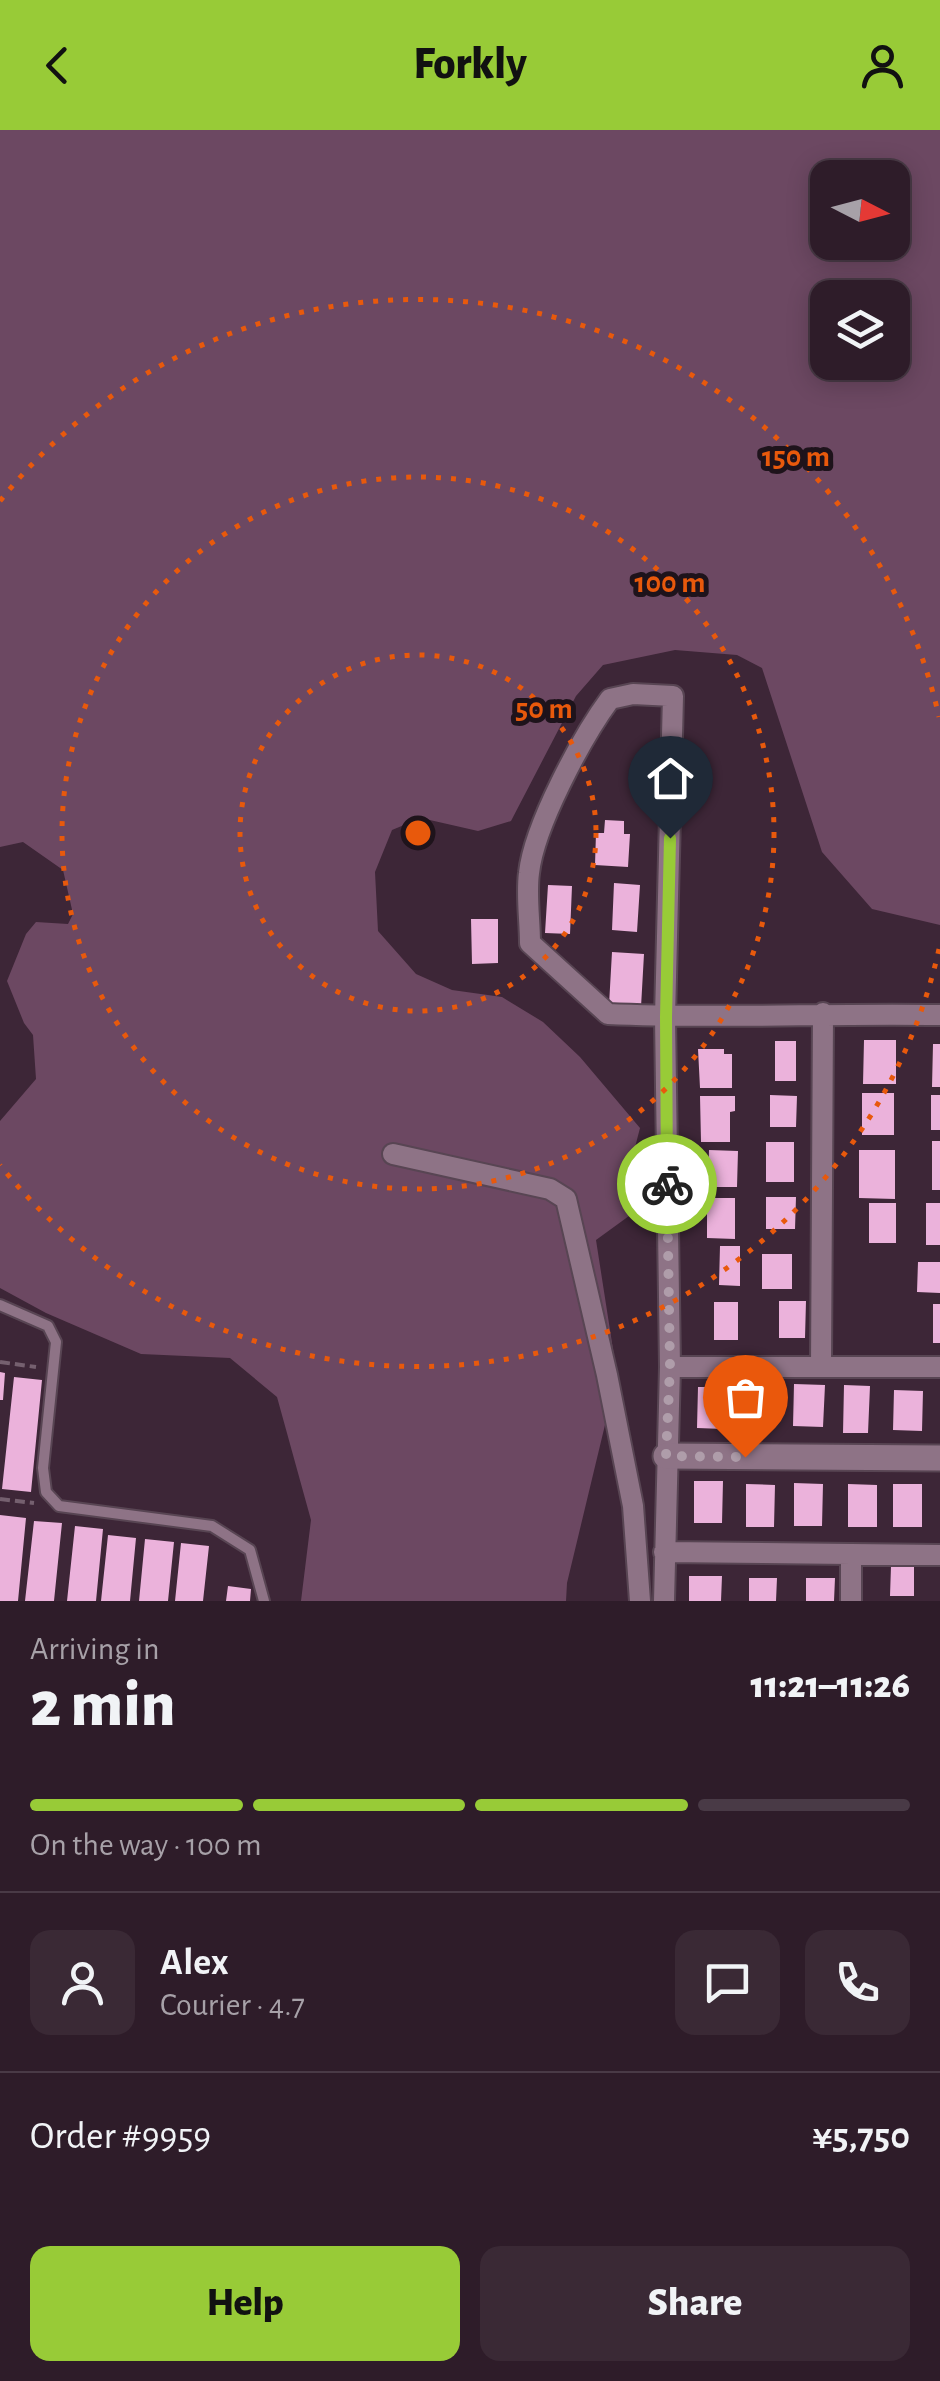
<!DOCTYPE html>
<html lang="en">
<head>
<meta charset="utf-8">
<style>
  body { margin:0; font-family:"Alegreya Sans",sans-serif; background:#3a2935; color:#f1f3f6; height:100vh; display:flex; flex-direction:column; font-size:38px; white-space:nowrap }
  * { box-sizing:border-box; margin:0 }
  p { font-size:32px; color:#a7a1a8 }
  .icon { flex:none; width:55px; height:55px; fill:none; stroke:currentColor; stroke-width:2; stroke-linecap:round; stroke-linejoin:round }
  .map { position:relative; height:1471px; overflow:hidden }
  .panel { display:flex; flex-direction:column; background:#2e1c29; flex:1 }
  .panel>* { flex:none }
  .needle { width:65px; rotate:96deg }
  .tools { position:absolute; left:810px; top:30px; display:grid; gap:20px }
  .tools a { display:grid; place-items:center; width:100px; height:100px; border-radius:20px; background:#2e1c29; box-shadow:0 5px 25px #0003,0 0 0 2px #493a46; font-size:50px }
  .pin { position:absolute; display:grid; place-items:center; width:85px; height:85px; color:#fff; margin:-102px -42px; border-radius:50% 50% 50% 0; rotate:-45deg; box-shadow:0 0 10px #0007 }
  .pin .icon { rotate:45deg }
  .courier { position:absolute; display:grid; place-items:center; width:100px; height:100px; margin:-50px; border:8px solid #98cb37; border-radius:50%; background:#fff; color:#222; box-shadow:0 2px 12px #0007 }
  .headline em { font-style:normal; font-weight:800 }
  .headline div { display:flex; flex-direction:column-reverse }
  .headline { display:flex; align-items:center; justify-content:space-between; height:170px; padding:0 30px }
  h1 { font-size:65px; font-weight:800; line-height:75px }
  .bar { display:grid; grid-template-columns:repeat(4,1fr); gap:15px 10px; align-content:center; height:120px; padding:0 30px }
  .bar i { height:12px; border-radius:8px; background:#493a46 }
  .bar .active { background:#98cb37 }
  .bar p { grid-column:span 4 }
  .line { display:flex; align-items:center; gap:25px; padding:0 30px; border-top:2px solid #493a46 }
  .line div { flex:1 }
  .round { display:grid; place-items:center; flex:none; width:105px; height:105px; border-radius:20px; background:#3a2935 }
  .cta { display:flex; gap:20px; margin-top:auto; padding:20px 30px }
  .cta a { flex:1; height:115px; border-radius:20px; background:#98cb37; color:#111; font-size:40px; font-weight:800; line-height:115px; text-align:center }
  .cta a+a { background:#3a2935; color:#f1f3f6 }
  header { display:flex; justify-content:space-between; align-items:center; height:130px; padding:0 30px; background:#98cb37; color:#111; font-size:45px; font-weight:800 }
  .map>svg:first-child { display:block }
  .green { fill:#6c4862; fill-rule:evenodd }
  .building { fill:#ebb2db }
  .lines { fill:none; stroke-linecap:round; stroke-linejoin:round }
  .lane-casing { stroke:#584553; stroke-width:14 }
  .street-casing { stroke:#584553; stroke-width:24 }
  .secondary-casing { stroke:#584553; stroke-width:29 }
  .path { stroke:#75606f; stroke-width:4; stroke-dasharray:10 5; stroke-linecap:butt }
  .lane { stroke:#8e7386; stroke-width:10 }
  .street { stroke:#8e7386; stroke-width:20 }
  .secondary { stroke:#8e7386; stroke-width:25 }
  .done { stroke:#af9daa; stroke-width:10; stroke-dasharray:0 18 }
  .route { stroke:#98cb37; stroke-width:12 }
  .ring { fill:none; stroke:#e8590c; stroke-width:5; stroke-dasharray:5 10 }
  .centre { fill:#e8590c; stroke:#1e131b; stroke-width:5 }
  .ring-label { font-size:30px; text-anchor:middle; font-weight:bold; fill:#e8590c; stroke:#1e131b; stroke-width:10; stroke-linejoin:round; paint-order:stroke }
</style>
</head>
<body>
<header><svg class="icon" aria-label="back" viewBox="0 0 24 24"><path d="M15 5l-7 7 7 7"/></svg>Forkly<svg class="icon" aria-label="person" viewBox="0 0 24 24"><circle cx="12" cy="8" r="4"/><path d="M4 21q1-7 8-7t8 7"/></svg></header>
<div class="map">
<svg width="940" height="1471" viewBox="0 0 940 1471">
  <rect width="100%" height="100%" fill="#3d2637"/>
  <path class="green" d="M 0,0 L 940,0 L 940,795 L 872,779 L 822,722 L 762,538 L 737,525 L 675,520 L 603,535 L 576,566 L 511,691 L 478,701 L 421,688 L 392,700 L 375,742 L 378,801 L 416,844 L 452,860 L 502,867 L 543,892 L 580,927 L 640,998 L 625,1056 L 629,1086 L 596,1110 L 617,1245 L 567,1453 L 566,1471 L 301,1471 L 311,1390 L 277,1267 L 230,1228 L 141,1224 L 46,1183 L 0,1158 L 0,991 L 36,949 L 33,905 L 24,893 L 7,851 L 26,804 L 36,792 L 68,794 L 73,784 L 63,740 L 23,712 L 0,717 ZM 828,48 L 892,48 L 892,112 L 828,112 ZM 828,168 L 892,168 L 892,232 L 828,232 Z"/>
  <path class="building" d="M 605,690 L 624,691 L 624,704 L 630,704 L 628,737 L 595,735 L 596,703 L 604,703 Z
    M 614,753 L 640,755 L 637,802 L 612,800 Z
    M 548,755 L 572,756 L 570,804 L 545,803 Z
    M 471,789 L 498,789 L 498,833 L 472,834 Z
    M 612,822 L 644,824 L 641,877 L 609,875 Z
    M 864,910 L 896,910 L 896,954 L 863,954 Z
    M 775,911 L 796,911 L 796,951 L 775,951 Z
    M 933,914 L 940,914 L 940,957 L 932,957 Z
    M 698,919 L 724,919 L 724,924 L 732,924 L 732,958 L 700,958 Z
    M 862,963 L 894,963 L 894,1005 L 862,1005 Z
    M 770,965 L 797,966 L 796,997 L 770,997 Z
    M 931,965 L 940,965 L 940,1000 L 931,1000 Z
    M 700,966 L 735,966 L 735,981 L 730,982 L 730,1012 L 701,1012 Z
    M 932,1011 L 940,1011 L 940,1060 L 932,1060 Z
    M 766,1012 L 794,1012 L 794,1052 L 766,1052 Z
    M 709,1020 L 738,1021 L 737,1057 L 708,1057 Z
    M 859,1020 L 895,1020 L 895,1069 L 859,1068 Z
    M 766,1067 L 796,1067 L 795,1099 L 766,1099 Z
    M 707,1068 L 735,1068 L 735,1109 L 707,1108 Z
    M 869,1073 L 896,1073 L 896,1113 L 869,1113 Z
    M 926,1073 L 940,1073 L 940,1115 L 926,1115 Z
    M 720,1116 L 740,1116 L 740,1156 L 719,1155 Z
    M 762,1124 L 792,1124 L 792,1159 L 762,1159 Z
    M 918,1132 L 940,1132 L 940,1163 L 917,1162 Z
    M 779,1171 L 806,1171 L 805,1208 L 779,1208 Z
    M 714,1172 L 738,1172 L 738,1210 L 714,1210 Z
    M 933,1174 L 940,1174 L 940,1213 L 933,1213 Z
    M 0,1242 L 5,1243 L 3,1270 L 0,1270 Z
    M 14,1247 L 42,1250 L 31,1362 L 2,1359 Z
    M 746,1254 L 771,1255 L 770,1302 L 744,1302 Z
    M 794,1254 L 825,1255 L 823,1297 L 793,1296 Z
    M 844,1255 L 870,1256 L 868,1303 L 843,1303 Z
    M 698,1257 L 725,1257 L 724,1299 L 697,1298 Z
    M 894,1260 L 923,1261 L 922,1301 L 893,1300 Z
    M 694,1351 L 723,1351 L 722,1393 L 694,1393 Z
    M 794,1353 L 823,1354 L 822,1396 L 794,1396 Z
    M 746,1354 L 775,1355 L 774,1397 L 746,1397 Z
    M 848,1354 L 877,1355 L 877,1397 L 848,1397 Z
    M 893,1354 L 922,1354 L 922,1397 L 893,1397 Z
    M 0,1385 L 26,1388 L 18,1471 L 0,1471 Z
    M 34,1391 L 62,1393 L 54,1471 L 25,1471 Z
    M 75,1396 L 103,1399 L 96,1471 L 67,1471 Z
    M 108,1405 L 136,1408 L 130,1471 L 101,1471 Z
    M 145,1409 L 174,1412 L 168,1471 L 139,1471 Z
    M 181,1413 L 209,1416 L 203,1471 L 175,1471 Z
    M 891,1436 L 914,1436 L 914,1466 L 890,1466 Z
    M 689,1446 L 722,1446 L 721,1471 L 689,1471 Z
    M 749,1448 L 777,1448 L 776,1471 L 749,1471 Z
    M 806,1448 L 835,1448 L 834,1471 L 806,1471 Z
    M 228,1456 L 251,1459 L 250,1471 L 226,1471 Z"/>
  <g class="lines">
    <defs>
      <path id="lane" d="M 0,1175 L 48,1196 L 56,1212 L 43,1338 L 46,1362 L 59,1376 L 212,1396 L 250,1420 L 264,1471"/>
      <path id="street" d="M 393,1024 L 550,1059 L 566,1069 L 607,1245 L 633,1376 L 640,1471
        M 670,1237 L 940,1237
        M 821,1237 L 823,883
        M 664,1422 L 940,1425
        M 851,1424 L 851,1471
        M 664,1471 L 670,1237 L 665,887 L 673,566 L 633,564 L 610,569 C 582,607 534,696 529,743 C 526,765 530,790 530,813 L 608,884 C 718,889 829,883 940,885"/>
      <path id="secondary" d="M 666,1326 L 940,1328"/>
    </defs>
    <use href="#lane" class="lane-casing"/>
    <use href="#street" class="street-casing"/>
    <use href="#secondary" class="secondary-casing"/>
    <path class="path" d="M 0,1232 L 36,1237
      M 0,1369 L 34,1373"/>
    <use href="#lane" class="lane"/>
    <use href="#street" class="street"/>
    <use href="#secondary" class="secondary"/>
  </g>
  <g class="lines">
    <path class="done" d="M 667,1054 L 670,1237 L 666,1326 L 745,1327"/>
    <path class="route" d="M 667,1054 L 666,887 L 670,708"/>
  </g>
  <g class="ring">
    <circle cx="418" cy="703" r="178"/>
    <circle cx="418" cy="703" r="356"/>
    <path d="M939 819A534 534 0 0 1 0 1035M0 371A534 534 0 0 1 939 587"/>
  </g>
  <circle cx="418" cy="703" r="15" class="centre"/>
  <g class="ring-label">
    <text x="796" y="336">150 m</text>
    <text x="670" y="462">100 m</text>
    <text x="544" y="588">50 m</text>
  </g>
</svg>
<div class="tools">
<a><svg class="needle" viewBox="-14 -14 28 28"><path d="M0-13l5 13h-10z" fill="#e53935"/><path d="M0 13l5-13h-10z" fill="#a7a1a8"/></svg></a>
<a><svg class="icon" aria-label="layers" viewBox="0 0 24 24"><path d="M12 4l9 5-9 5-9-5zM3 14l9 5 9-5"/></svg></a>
</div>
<div class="pin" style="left:745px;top:1327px;background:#ea580c"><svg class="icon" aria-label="bag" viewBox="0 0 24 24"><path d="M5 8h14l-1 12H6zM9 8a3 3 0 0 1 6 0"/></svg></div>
<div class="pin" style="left:670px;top:708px;background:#1f2937"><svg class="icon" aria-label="home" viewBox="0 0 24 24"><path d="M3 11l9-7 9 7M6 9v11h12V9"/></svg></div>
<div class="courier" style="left:667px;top:1054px"><svg class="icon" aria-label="bike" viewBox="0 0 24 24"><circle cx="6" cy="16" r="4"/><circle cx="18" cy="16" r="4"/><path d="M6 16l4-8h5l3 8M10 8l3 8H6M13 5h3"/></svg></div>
</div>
<section class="panel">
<div class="headline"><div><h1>2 min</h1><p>Arriving in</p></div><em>11:21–11:26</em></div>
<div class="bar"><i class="active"></i><i class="active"></i><i class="active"></i><i></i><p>On the way · 100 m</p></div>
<div class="line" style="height:180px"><a class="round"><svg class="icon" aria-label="person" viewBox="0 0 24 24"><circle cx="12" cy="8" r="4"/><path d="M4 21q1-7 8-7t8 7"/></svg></a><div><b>Alex</b><p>Courier · 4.7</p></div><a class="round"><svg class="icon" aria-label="chat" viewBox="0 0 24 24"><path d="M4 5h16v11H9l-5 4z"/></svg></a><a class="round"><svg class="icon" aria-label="phone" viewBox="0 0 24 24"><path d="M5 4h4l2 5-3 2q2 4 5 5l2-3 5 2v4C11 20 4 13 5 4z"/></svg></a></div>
<div class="line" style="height:130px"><div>Order #9959</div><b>¥5,750</b></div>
<div class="cta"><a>Help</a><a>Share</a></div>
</section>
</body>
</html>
